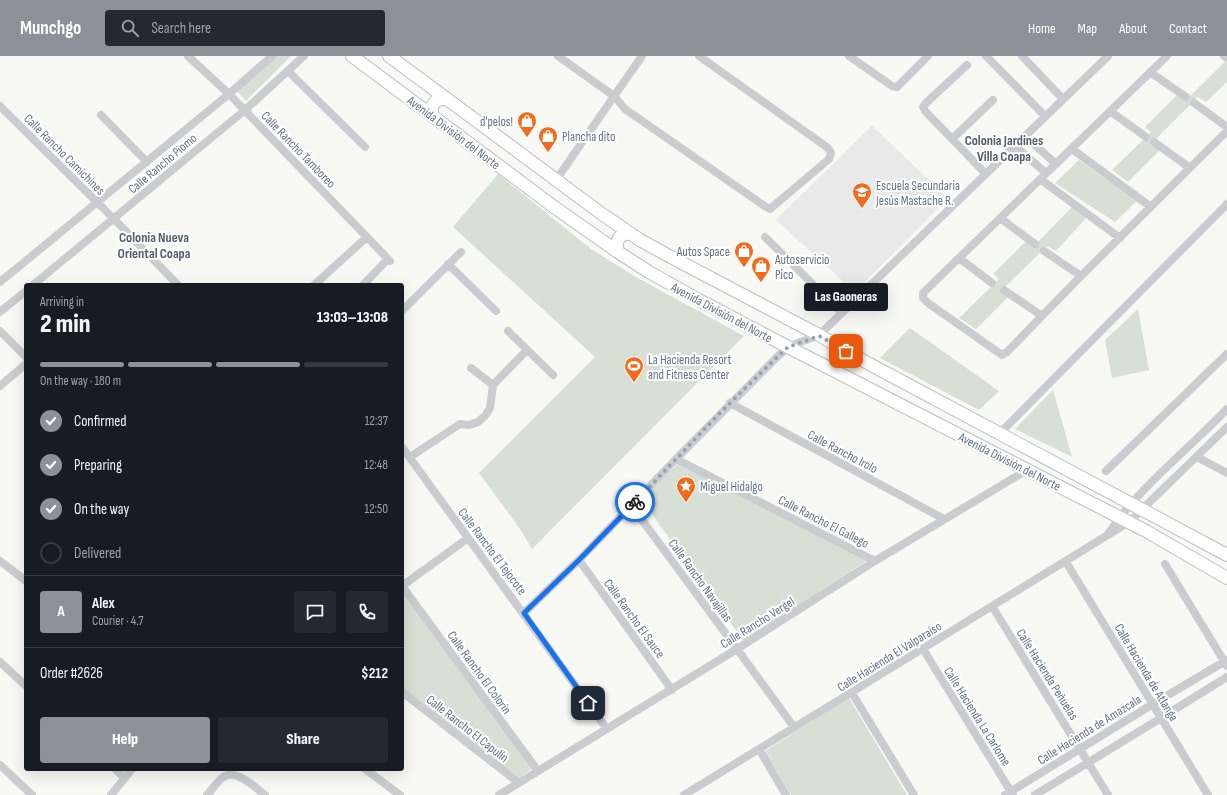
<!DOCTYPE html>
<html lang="en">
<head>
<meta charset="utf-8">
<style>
  body { margin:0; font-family:"Sofia Sans Condensed",sans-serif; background:#242831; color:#f1f3f6; height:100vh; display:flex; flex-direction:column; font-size:15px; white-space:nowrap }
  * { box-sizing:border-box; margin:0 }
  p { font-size:13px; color:#9ea1a6 }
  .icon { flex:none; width:22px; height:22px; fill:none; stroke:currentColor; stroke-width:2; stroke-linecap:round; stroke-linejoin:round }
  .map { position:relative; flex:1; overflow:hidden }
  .details { position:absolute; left:24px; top:227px; width:380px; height:488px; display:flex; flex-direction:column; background:#171b24; border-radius:4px; box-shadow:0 4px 16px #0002 }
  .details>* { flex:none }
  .pin { position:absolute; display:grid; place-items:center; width:34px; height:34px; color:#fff; margin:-17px; border-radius:8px; box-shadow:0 2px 6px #0006 }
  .courier { position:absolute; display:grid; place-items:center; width:40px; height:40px; margin:-20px; border:3px solid #1a73e8; border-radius:50%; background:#fff; color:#222; box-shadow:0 1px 5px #0007 }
  .bubble { position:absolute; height:28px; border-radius:4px; background:#171b24; box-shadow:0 4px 16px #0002; font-size:13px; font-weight:800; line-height:28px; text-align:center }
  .headline em { font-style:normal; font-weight:800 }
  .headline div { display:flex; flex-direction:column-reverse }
  .headline { display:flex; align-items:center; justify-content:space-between; height:68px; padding:0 16px }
  h1 { font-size:26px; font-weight:800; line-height:30px }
  .bar { display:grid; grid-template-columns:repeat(4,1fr); gap:6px 4px; align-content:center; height:48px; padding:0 16px }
  .bar i { height:5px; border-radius:3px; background:#363941 }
  .bar .active { background:#8c9099 }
  .bar p { grid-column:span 4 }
  .line { display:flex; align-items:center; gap:10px; padding:0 16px; border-top:1px solid #363941 }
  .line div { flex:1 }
  .round { display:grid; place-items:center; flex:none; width:42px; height:42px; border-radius:4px; background:#242831 }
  ol { padding:0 16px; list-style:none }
  li { display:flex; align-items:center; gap:12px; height:44px }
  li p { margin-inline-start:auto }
  li .icon { padding:4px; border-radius:50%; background:#8c9099; color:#fff; stroke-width:4 }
  li:last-child { color:#9ea1a6 }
  li i { width:22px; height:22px; border:2px solid #363941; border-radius:50% }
  .primary-button { display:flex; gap:8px; margin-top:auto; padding:8px 16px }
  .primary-button a { flex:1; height:46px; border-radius:4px; background:#8c9099; color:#fff; font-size:16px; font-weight:800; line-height:46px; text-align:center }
  .primary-button a+a { background:#242831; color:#f1f3f6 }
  header { display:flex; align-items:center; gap:24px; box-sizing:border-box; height:56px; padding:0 20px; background:#8c9099; color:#fff }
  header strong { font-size:19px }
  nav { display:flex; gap:22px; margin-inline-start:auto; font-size:14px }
  .search { width:280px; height:36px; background:#242831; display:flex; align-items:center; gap:10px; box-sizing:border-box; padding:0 14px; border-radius:4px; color:#9ea1a6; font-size:15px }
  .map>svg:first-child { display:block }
  .built { fill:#e8e9e8 }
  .green { fill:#d8e0d5 }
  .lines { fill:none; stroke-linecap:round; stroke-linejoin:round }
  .secondary-casing { stroke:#bbbfc5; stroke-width:14 }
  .minor { stroke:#caccd0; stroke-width:8 }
  .secondary { stroke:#fff; stroke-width:12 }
  .done { stroke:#98a2af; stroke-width:4; stroke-dasharray:0 7.2 }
  .route { stroke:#1a73e8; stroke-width:5 }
  .labels { text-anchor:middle; stroke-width:4; stroke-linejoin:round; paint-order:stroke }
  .poi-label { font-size:13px; fill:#647389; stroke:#fff; text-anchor:start }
  .street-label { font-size:13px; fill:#647389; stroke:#fff }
  .neighbourhood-label { font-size:14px; font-weight:bold; fill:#535e6d; stroke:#fff }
</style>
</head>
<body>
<header>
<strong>Munchgo</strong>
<div class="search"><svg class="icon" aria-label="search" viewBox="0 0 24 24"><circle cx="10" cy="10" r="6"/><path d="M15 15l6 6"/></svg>Search here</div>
<nav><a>Home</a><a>Map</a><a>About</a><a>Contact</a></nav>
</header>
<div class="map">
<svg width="1227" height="739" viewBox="0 0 1227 739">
  <rect width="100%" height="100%" fill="#f8f8f5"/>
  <path class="built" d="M 872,70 L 948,142 L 855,236 L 776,164 Z"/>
  <path class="green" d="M 268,0 L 291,0 L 246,45 L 236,34 Z
    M 1226,5 L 1227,6 L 1227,26 L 1206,46 L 1198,41 L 1152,87 L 1160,94 L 1128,126 L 1112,114 L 1151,76 L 1145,71 L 1178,38 L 1186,44 Z
    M 1079,104 L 1137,145 L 1115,166 L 1055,127 Z
    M 498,118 L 591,193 L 636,221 L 744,280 L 532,493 L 520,473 L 479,417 L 595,301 L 453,171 Z
    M 1072,151 L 1086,162 L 1056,195 L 1047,190 L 1001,235 L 1008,241 L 976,273 L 959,262 L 999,223 L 993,218 L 1026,185 L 1034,190 Z
    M 1138,253 L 1149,314 L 1112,322 L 1105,284 Z
    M 910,272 L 999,335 L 979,354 L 880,302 Z
    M 1053,334 L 1072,401 L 1015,373 Z
    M 678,408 L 868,504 L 745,587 L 641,443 Z
    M 402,534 L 533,712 L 516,724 L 402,634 Z
    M 849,642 L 907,739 L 791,739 L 765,695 Z"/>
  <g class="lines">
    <defs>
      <path id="secondary" d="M 352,0 L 554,151 L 618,196 L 649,216 L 697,243 L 788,291 L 1146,475 L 1227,522
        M 389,0 L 602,158 L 640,184 L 669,200 L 819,279 L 860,303 L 1227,499
        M 433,60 C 429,50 435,41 447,43
        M 618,196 C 614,186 620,176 631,178"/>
    </defs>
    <use href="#secondary" class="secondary-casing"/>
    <path class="minor" d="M 188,0 L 229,38 L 390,205
      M 558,0 L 614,40 L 625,53 L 766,151 L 770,153 L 829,103 L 831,97 L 828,92 L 699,0
      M 849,0 L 892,30 L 897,31 L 928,0
      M 986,0 L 1045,60
      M 1022,0 L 1063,43
      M 1167,0 L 923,237 L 923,242 L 928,247 L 1002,299 L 1007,296 L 1081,220 L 1227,75
      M 1224,0 L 1227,2
      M 967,9 L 927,46 L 923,51 L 925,55 L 986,118
      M 288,15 L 365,91
      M 1150,16 L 1186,41
      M 1194,47 L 1227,71
      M 0,50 L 114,163 L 178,229
      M 1110,55 L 1146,81
      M 101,59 L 147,106
      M 1025,80 L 1056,108
      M 952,83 L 993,44
      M 1154,86 L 1190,112
      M 1015,90 L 1046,117
      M 1072,93 L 1151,151
      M 1040,123 L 1120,182
      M 556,124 L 642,0
      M 1000,162 L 1035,188
      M 765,181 L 842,257
      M 1044,195 L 1081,220
      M 959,202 L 992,227
      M 448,208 L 496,255
      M 0,226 L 229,38 L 272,0
      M 33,229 L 245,54 L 304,0
      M 314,229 L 367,181
      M 363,229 L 388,203
      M 1004,234 L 1042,260
      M 402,255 L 461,196
      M 0,256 L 26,235
      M 0,275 L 26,301
      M 508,275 L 553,319
      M 471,312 L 493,329
      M 0,330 L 26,308
      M 730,347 L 944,463
      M 999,378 L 1227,148
      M 402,391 C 470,485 539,578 607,673
      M 410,401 L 460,368 L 469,369 L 478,366 L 485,360 L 490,352 L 493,329 L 527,294
      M 1197,401 L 1227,417
      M 676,403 L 875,505
      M 1106,415 L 1227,298
      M 631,449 L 737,593 L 794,671
      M 1108,478 C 1139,431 1188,394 1227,353
      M 579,504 L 672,634
      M 0,505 L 26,525
      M 1066,506 L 1208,739
      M 1165,508 L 1227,610
      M 402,530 L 538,715
      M 402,530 L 468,482
      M 992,550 L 1108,739
      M 524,557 L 579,504 L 676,403 L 775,303 L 788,291 L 819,279 L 1108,0
      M 923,593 L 1013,739
      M 0,606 L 26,630
      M 402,636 L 519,727
      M 852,637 L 914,739
      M 759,693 L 786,739
      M 0,709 L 32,739
      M 115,713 L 125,722
      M 365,713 L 400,739
      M 111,739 L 132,713
      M 207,739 C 212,734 216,727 222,722 C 235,711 254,731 265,739
      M 499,739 L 737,593 L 875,505 L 1027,414
      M 684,739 L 1129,466 L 1227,371
      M 1005,739 L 1153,648 L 1227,604
      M 1035,739 L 1161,662 L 1227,621"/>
    <use href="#secondary" class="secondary"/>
  </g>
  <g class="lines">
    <path class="done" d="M 635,446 L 719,358 L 775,303 L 788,291 L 819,280 L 846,295"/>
    <path class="route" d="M 588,647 L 524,557 L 579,504 L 635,446"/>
  </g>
  <defs>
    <symbol id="shop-pin" viewBox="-11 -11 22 30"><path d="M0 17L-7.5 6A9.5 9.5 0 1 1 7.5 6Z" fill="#f36b1a" stroke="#fff"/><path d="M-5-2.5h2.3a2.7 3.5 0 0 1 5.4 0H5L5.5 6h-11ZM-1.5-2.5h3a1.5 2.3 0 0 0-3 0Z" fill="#fff"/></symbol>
    <symbol id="school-pin" viewBox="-11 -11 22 30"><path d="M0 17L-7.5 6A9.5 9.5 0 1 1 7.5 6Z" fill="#f36b1a" stroke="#fff"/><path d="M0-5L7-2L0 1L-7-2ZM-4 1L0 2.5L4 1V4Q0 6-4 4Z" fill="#fff"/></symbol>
    <symbol id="stadium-pin" viewBox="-11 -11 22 30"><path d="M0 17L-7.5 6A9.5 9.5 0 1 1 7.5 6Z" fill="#f36b1a" stroke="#fff"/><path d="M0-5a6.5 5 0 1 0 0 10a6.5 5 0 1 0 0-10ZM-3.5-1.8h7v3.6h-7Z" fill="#fff"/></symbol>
    <symbol id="sight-pin" viewBox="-11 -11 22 30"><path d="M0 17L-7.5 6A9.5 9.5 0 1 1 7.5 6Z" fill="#f36b1a" stroke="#fff"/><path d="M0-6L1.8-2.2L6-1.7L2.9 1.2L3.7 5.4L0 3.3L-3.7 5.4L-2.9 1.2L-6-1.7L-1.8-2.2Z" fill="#fff"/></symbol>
  </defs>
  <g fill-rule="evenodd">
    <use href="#shop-pin" x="516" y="54" width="22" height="30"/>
    <use href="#shop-pin" x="537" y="69" width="22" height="30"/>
    <use href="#school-pin" x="851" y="125" width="22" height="30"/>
    <use href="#shop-pin" x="733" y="184" width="22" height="30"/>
    <use href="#shop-pin" x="750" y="199" width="22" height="30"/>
    <use href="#stadium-pin" x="623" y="299" width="22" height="30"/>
    <use href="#sight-pin" x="675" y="419" width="22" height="30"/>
  </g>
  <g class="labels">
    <g class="poi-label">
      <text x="513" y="70" text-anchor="end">d'pelos!</text>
      <text x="562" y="85">Plancha dito</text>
      <text x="876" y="134">Escuela Secundaria<tspan x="876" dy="15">Jesús Mastache R.</tspan></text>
      <text x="730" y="200" text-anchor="end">Autos Space</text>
      <text x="775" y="208">Autoservicio<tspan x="775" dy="15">Pico</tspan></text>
      <text x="648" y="308">La Hacienda Resort<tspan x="648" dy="15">and Fitness Center</tspan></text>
      <text x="700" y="435">Miguel Hidalgo</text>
    </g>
    <g class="street-label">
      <text transform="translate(454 76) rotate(37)" y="5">Avenida División del Norte</text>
      <text transform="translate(299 93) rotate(46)" y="5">Calle Rancho Tamboreo</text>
      <text transform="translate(65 98) rotate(45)" y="5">Calle Rancho Camichines</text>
      <text transform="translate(162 107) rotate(-40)" y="5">Calle Rancho Piomo</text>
      <text transform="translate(722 256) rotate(28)" y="5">Avenida División del Norte</text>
      <text transform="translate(843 395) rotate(28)" y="5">Calle Rancho Irolo</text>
      <text transform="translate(1010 405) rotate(27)" y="5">Avenida División del Norte</text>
      <text transform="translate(824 465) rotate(27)" y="5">Calle Rancho El Gallego</text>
      <text transform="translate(493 495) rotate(53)" y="5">Calle Rancho El Tejocote</text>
      <text transform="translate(701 524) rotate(54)" y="5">Calle Rancho Navajillas</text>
      <text transform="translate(635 562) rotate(54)" y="5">Calle Rancho El Sauce</text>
      <text transform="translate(757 566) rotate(-32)" y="5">Calle Rancho Vergel</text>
      <text transform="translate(889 600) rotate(-32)" y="5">Calle Hacienda El Valparaíso</text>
      <text transform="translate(480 616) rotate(54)" y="5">Calle Rancho El Colorín</text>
      <text transform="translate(1147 616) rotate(59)" y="5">Calle Hacienda de Atlanga</text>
      <text transform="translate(1048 618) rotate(58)" y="5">Calle Hacienda Peñuelas</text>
      <text transform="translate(978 660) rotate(58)" y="5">Calle Hacienda La Carlome</text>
      <text transform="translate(468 672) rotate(38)" y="5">Calle Rancho El Capulín</text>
      <text transform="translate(1089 673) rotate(-32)" y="5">Calle Hacienda de Amazcala</text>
    </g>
    <g class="neighbourhood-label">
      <text x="1004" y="89">Colonia Jardines<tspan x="1004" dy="16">Villa Coapa</tspan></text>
      <text x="154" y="186">Colonia Nueva<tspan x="154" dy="16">Oriental Coapa</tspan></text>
    </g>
  </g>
</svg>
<div class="pin" style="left:846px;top:295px;background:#ea580c"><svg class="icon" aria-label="bag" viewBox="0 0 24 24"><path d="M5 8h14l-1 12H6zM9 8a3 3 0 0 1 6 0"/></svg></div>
<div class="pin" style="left:588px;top:647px;background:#1f2937"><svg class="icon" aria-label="home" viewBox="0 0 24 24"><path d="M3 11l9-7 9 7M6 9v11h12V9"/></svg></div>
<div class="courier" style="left:635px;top:446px"><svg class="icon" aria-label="bike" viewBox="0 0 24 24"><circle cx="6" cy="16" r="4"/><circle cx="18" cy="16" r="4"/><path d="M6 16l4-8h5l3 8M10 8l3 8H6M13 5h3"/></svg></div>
<div class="bubble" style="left:804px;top:227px;width:84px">Las Gaoneras</div>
<section class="details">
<div class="headline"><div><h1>2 min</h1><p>Arriving in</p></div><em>13:03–13:08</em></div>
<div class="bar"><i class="active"></i><i class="active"></i><i class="active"></i><i></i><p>On the way · 180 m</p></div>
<ol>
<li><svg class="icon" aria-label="check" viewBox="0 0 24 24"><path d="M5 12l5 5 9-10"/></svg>Confirmed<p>12:37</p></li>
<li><svg class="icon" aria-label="check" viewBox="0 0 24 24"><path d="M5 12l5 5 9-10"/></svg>Preparing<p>12:48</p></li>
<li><svg class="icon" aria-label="check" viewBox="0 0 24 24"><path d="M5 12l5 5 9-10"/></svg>On the way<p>12:50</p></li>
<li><i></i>Delivered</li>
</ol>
<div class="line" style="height:72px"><b class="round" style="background:#8c9099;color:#fff">A</b><div><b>Alex</b><p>Courier · 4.7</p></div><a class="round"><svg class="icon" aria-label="chat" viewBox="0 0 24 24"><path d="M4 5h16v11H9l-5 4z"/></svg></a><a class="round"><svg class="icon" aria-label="phone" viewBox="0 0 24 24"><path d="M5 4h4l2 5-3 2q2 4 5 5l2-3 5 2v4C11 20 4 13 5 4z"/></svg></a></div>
<div class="line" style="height:52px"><div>Order #2626</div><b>$212</b></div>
<div class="primary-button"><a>Help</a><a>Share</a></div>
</section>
</div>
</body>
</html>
